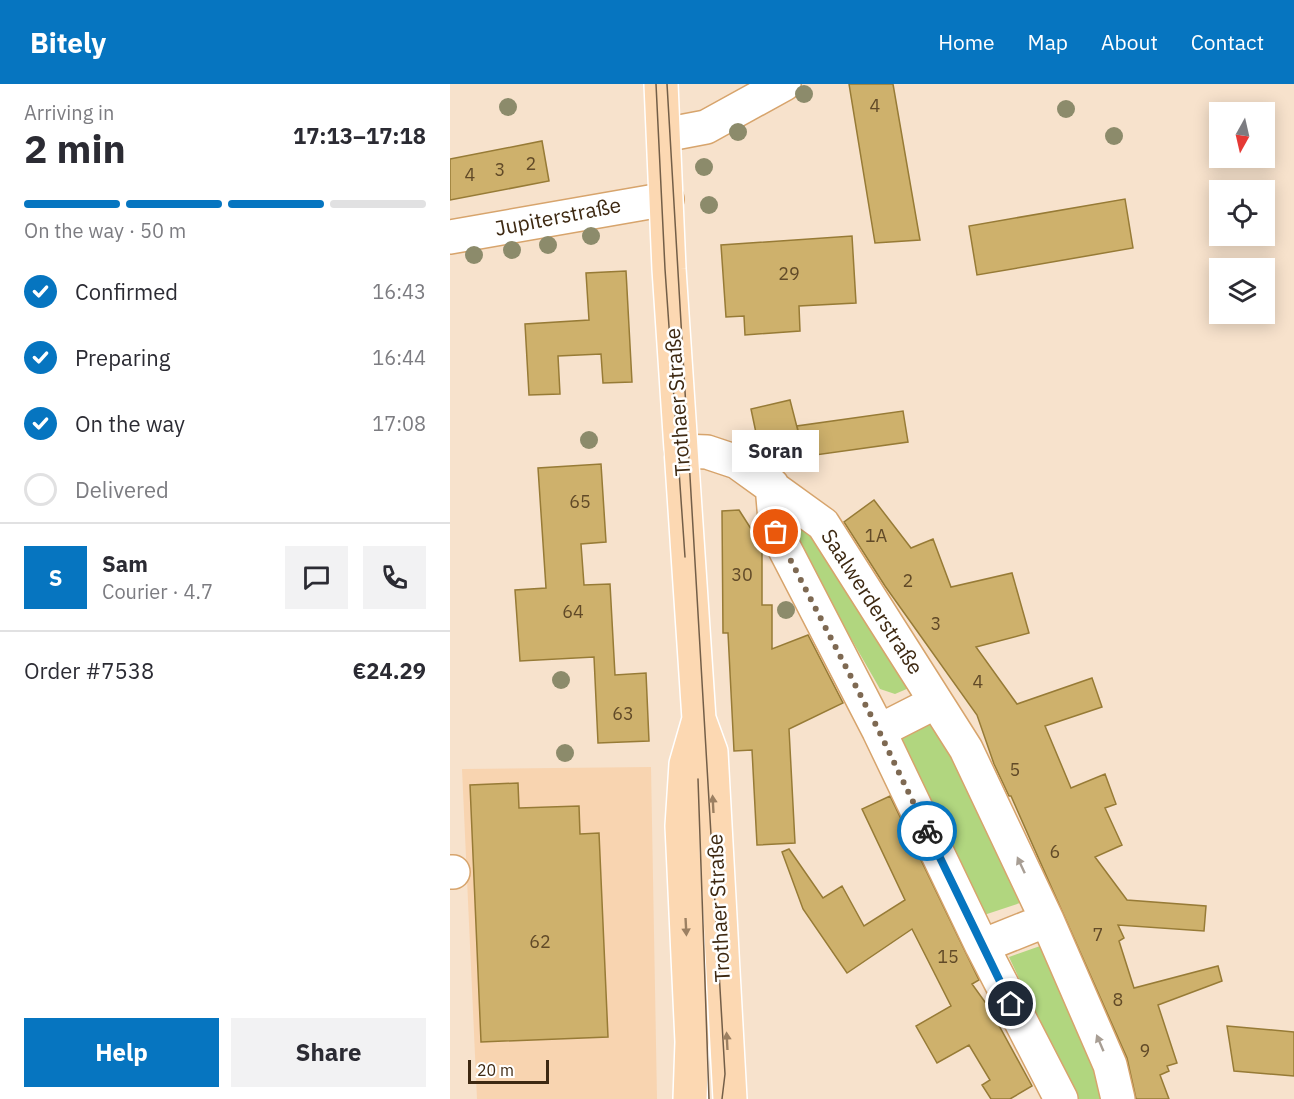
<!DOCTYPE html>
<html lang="en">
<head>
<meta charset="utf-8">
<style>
  body { margin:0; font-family:"IBM Plex Sans",sans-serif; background:#f2f2f3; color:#2b2b33; height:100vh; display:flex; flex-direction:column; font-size:22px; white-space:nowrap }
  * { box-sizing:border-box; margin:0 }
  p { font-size:20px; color:#7c7c81 }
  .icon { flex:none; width:33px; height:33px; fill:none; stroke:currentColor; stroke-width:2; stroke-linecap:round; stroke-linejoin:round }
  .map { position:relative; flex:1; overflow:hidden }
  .panel { display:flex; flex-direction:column; background:#fff; width:450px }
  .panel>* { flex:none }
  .needle { width:39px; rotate:188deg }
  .fabs { position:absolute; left:759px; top:18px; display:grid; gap:12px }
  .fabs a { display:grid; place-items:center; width:66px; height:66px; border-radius:0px; background:#fff; box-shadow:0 3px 15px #0003; font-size:30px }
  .scale { position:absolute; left:18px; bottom:15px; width:81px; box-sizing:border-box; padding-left:6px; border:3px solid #3d2811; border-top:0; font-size:16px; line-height:21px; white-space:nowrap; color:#3d2811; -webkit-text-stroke:4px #fff; paint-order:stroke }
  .pin { position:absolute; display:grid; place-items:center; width:51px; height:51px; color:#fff; margin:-26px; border:3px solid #fff; border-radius:50%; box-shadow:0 2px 6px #0007 }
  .courier { position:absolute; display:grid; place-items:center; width:60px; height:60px; margin:-30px; border:4px solid #0675c0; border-radius:50%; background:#fff; color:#222; box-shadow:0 2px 8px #0007 }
  .bubble { position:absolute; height:42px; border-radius:0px; background:#fff; box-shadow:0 3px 15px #0003; font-size:20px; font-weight:800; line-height:42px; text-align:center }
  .overview em { font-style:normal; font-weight:800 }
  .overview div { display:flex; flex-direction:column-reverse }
  .overview { display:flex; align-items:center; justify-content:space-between; height:102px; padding:0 24px }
  h1 { font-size:39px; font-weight:800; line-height:45px }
  .bar { display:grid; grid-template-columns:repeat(4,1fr); gap:9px 6px; align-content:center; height:72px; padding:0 24px }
  .bar i { height:8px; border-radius:4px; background:#e1e1e2 }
  .bar .current { background:#0675c0 }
  .bar p { grid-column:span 4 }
  .line { display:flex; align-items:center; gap:15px; padding:0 24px; border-top:2px solid #e1e1e2 }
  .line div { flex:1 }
  .round { display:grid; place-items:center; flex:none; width:63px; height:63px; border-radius:0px; background:#f2f2f3 }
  ol { padding:0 24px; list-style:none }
  li { display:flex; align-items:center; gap:18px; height:66px }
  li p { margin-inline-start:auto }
  li .icon { padding:6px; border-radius:50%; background:#0675c0; color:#fff; stroke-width:4 }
  li:last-child { color:#7c7c81 }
  li i { width:33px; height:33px; border:3px solid #e1e1e2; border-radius:50% }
  .action { display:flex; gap:12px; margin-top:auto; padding:12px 24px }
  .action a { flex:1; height:69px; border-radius:0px; background:#0675c0; color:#fff; font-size:24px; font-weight:800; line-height:69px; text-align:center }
  .action a+a { background:#f2f2f3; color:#2b2b33 }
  header { display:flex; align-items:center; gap:36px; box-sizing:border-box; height:84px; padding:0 30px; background:#0675c0; color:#fff }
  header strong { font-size:28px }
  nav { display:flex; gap:33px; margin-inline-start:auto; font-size:21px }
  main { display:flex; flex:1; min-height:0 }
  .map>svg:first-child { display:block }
  .built { fill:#f8d4b0 }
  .green { fill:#b1d67f }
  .building { fill:#ceb16c; stroke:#977b36; stroke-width:1.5 }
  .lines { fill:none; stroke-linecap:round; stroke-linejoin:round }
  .minor-casing { stroke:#d7a46c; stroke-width:36 }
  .major-casing { stroke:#fff; stroke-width:36 }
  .minor { stroke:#fff; stroke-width:33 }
  .major { stroke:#fcd8b2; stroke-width:33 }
  .tram { stroke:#735e48; stroke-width:1.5 }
  .tree { fill:#8c8b6b }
  .oneway { fill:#9c8062 }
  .oneway2 { fill:#a89e94 }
  .done { stroke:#7e6952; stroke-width:6; stroke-dasharray:0 10.8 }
  .route { stroke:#0675c0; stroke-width:8 }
  .labels { text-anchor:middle; stroke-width:5; stroke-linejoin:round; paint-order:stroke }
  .number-label { font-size:18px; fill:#614a28 }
  .street-label { font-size:21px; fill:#3d2811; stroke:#fff }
</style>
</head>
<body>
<header>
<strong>Bitely</strong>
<nav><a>Home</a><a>Map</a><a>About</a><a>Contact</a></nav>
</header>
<main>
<section class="panel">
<div class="overview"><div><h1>2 min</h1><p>Arriving in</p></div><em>17:13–17:18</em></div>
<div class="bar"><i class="current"></i><i class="current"></i><i class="current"></i><i></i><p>On the way · 50 m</p></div>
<ol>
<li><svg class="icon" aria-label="check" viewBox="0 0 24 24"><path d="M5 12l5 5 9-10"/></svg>Confirmed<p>16:43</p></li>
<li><svg class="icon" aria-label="check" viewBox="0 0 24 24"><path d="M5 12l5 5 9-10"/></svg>Preparing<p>16:44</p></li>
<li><svg class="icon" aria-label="check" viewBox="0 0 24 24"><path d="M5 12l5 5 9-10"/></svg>On the way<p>17:08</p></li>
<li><i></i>Delivered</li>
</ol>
<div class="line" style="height:108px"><b class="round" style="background:#0675c0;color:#fff">S</b><div><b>Sam</b><p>Courier · 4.7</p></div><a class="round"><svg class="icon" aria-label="chat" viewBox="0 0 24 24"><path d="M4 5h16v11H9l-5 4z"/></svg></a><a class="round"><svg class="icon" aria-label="phone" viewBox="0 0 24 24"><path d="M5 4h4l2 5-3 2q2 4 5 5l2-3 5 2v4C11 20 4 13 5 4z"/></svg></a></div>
<div class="line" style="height:78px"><div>Order #7538</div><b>€24.29</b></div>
<div class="action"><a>Help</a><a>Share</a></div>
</section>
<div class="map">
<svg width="844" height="1015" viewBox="0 0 844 1015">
  <rect width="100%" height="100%" fill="#f7e2cc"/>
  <path class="built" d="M 201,683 L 207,1015 L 27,1015 L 12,685 Z"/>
  <path class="green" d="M 335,426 L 360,441 L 459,604 L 445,610 L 430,605 L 341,450 Z
    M 481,632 L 511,678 L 573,818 L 534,831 L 449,651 Z
    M 593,861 L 655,1007 L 654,1015 L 625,1015 L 559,873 Z"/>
  <path class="building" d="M 399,0 L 443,0 L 470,156 L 425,159 Z
    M 92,57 L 99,97 L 0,116 L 0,75 Z
    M 675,115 L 683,164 L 527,191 L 519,142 Z
    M 402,152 L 406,219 L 349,222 L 350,247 L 295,251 L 294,232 L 276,233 L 271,161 Z
    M 176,187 L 182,298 L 153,299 L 151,270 L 108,272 L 110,310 L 79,311 L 75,240 L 139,236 L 136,189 Z
    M 340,316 L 349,351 L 347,342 L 453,327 L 458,358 L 351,373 L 349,354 L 309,363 L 301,325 Z
    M 151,380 L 156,458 L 131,460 L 134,501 L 160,500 L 165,591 L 196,589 L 199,657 L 148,659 L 144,573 L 70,577 L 65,506 L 96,504 L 88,384 Z
    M 424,416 L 461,464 L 483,455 L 501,503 L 562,489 L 579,549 L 526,563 L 567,620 L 642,594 L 652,623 L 595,642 L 621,704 L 655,690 L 666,720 L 655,724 L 672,761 L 645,773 L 677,816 L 756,822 L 754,847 L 668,841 L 674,854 L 669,857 L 684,904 L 768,882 L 772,897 L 708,921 L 727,979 L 717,982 L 719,987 L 710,991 L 719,1015 L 686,1015 L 677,974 L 561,712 L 559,712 L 544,680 L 527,631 L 435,502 L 394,438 Z
    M 289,426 L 312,462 L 312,521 L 322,521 L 322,565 L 358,551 L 393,619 L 339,645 L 345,759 L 307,761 L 302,666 L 284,667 L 278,549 L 273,549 L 272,427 Z
    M 68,699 L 69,724 L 129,722 L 130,750 L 149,749 L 158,953 L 31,958 L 20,701 Z
    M 440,712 L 529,896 L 522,900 L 540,925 L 582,1002 L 560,1015 L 541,1015 L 532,1001 L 540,996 L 519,961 L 487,979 L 466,942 L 501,922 L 462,845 L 397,889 L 353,825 L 332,768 L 339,765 L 373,814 L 392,802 L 414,842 L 455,816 L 412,725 Z
    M 777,942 L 844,948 L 844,992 L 784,987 Z"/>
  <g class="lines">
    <defs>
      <path id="minor" d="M 214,51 L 256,43 L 334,0
        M 0,153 L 217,115
        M 231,367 L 257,368 L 287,378 L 373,440 L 516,665 L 597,836 L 660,981 L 668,1015
        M 322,401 L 326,448 L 429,647 L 532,862 L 611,1015
        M 429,647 L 486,618
        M 0,788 L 3,788
        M 532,862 L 597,836"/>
      <path id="major" d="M 211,0 L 219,185 L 249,635 L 261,668 L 280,1015
        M 240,1015 L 242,958 L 232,742 L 236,680 L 249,635"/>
    </defs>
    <use href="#minor" class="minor-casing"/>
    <use href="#major" class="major-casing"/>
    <use href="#minor" class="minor"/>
    <use href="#major" class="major"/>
    <path class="tram" d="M 206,0 L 215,185 L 235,473
      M 217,0 L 275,990 L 272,1015
      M 248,695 L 259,1015"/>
  </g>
  <g class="tree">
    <circle cx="354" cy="10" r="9"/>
    <circle cx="58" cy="23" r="9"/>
    <circle cx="616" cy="25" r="9"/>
    <circle cx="288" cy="48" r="9"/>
    <circle cx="664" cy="52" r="9"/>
    <circle cx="254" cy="83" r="9"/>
    <circle cx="259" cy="121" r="9"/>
    <circle cx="141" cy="152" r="9"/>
    <circle cx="98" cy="161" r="9"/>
    <circle cx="62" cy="166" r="9"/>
    <circle cx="24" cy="171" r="9"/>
    <circle cx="139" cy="356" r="9"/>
    <circle cx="336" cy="526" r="9"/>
    <circle cx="111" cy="596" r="9"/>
    <circle cx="115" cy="669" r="9"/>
  </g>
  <defs><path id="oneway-solid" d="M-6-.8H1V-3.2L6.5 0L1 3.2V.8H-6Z" transform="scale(1.5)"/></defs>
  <g class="oneway">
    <use href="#oneway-solid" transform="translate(263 720) rotate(-93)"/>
    <use href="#oneway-solid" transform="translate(236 843) rotate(87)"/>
    <use href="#oneway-solid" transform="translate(277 957) rotate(-93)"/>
  </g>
  <g class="oneway2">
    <use href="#oneway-solid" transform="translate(571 781) rotate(-115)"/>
    <use href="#oneway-solid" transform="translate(650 959) rotate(-113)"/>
  </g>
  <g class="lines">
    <path class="done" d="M 326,448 L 429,647 L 477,747"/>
    <path class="route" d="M 477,747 L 561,920"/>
  </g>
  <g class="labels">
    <g class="number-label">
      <text x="425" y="28">4</text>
      <text x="81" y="86">2</text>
      <text x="50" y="92">3</text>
      <text x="20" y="97">4</text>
      <text x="339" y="196">29</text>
      <text x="130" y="424">65</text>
      <text x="426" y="458">1A</text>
      <text x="292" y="497">30</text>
      <text x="458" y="503">2</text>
      <text x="123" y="534">64</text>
      <text x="486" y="546">3</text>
      <text x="528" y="604">4</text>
      <text x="173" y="636">63</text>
      <text x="565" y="692">5</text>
      <text x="605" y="774">6</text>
      <text x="648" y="857">7</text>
      <text x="90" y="864">62</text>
      <text x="498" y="879">15</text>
      <text x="668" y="922">8</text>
      <text x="695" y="973">9</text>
    </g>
    <g class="street-label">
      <text transform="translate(108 133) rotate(-11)" y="7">Jupiterstraße</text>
      <text transform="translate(228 318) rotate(-94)" y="7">Trothaer Straße</text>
      <text transform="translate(422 518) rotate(57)" y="7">Saalwerderstraße</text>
      <text transform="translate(269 824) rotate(-93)" y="7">Trothaer Straße</text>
    </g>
  </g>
</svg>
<div class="fabs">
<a><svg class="needle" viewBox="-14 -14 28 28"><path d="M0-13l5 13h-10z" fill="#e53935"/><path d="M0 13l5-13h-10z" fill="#7c7c81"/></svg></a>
<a><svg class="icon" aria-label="locate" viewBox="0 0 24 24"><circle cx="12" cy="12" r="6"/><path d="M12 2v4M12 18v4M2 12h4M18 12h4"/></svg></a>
<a><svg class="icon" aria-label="layers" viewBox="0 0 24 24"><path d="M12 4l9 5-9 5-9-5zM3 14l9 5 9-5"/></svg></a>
</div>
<div class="scale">20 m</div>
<div class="pin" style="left:326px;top:448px;background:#ea580c"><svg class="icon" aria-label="bag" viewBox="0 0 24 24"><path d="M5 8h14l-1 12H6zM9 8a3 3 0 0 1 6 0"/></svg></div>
<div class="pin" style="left:561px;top:920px;background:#1f2937"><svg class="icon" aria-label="home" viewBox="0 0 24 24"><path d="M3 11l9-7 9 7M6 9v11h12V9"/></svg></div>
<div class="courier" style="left:477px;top:747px"><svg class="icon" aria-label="bike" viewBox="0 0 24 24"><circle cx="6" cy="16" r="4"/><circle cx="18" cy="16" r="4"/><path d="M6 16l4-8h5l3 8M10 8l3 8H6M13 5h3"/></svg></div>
<div class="bubble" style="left:282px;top:346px;width:87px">Soran</div>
</div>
</main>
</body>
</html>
